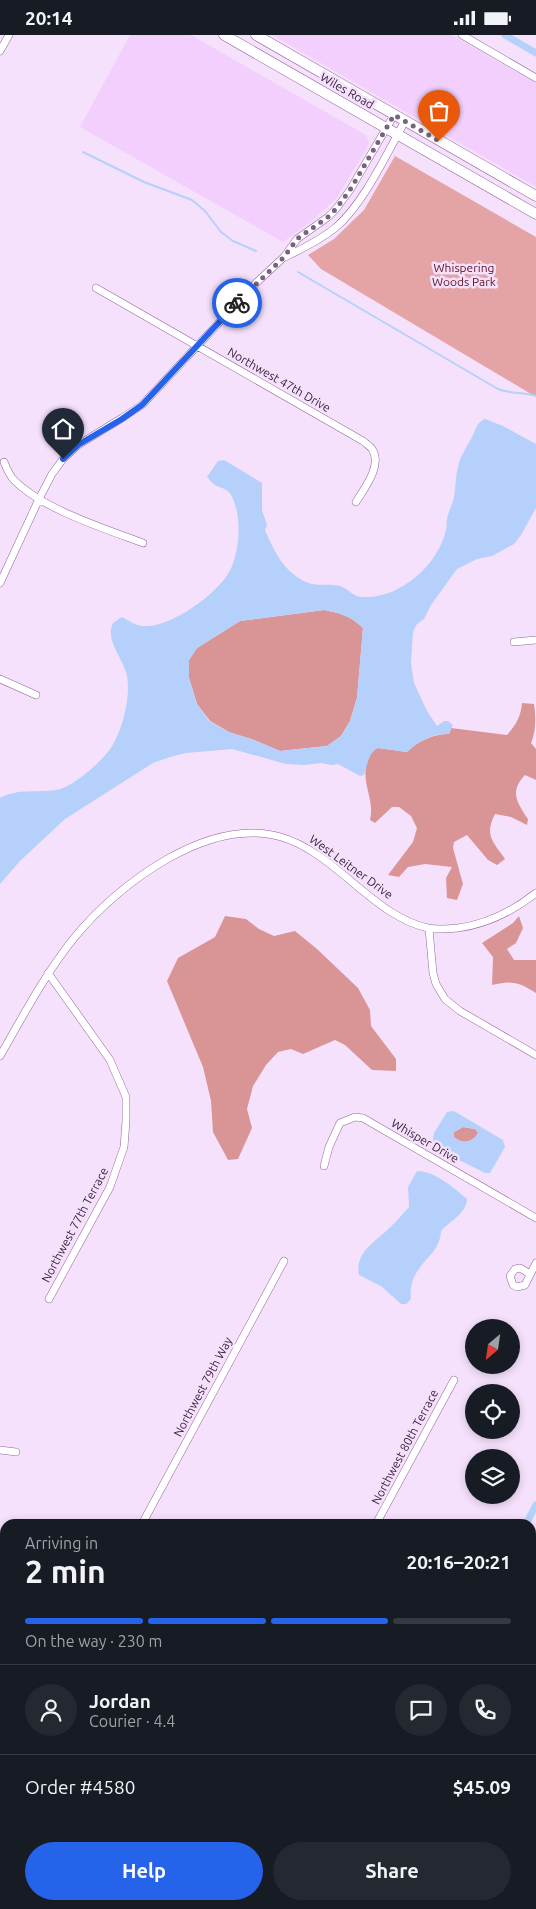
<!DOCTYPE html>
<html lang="en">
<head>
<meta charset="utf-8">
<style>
  body { margin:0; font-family:Ubuntu,sans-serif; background:#242831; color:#f1f3f6; height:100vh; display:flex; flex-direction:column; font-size:19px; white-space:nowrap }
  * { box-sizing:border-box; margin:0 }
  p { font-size:16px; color:#9ea1a6 }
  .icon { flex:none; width:28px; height:28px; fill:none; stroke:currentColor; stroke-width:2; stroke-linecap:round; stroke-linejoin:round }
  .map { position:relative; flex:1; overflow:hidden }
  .sheet { position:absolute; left:0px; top:1484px; width:536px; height:391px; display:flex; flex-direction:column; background:#171b24; border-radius:15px 15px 0 0; box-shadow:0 2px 8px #0003 }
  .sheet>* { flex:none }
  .needle { width:32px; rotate:209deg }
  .tools { position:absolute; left:465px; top:1284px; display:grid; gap:10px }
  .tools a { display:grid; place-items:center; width:55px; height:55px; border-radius:50%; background:#171b24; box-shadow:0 2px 8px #0003; font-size:25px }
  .pin { position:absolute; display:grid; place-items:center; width:42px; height:42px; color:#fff; margin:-51px -21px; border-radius:50% 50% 50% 0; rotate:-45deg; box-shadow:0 0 5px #0007 }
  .pin .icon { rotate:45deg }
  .courier { position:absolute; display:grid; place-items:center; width:50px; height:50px; margin:-25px; border:4px solid #2563eb; border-radius:50%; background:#fff; color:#222; box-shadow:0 1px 6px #0007 }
  .summary em { font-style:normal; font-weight:600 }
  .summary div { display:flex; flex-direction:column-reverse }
  .summary { display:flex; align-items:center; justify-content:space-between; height:85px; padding:0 25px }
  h1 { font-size:32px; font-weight:600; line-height:38px }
  .bar { display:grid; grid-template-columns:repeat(4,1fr); gap:8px 5px; align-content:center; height:60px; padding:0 25px }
  .bar i { height:6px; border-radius:4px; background:#363941 }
  .bar .active { background:#2563eb }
  .bar p { grid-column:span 4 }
  .line { display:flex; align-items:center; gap:12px; padding:0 25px; border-top:1px solid #363941 }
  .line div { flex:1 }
  .round { display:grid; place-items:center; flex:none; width:52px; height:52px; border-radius:26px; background:#242831 }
  .primary-button { display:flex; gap:10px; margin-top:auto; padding:10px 25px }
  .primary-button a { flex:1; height:58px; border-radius:30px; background:#2563eb; color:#fff; font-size:20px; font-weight:600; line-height:58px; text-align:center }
  .primary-button a+a { background:#242831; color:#f1f3f6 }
  .status { display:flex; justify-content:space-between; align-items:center; height:35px; padding:0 25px; background:#171b24; direction:ltr }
  .status svg { height:14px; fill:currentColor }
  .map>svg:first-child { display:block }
  .built { fill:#f2cffc }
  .green { fill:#e4a4a5 }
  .forest { fill:#d99596 }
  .water { fill:#b5d1fb; fill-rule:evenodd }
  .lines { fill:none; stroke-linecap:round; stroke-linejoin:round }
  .stream { stroke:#b5d1fb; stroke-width:2 }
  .canal { stroke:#b5d1fb; stroke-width:7 }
  .street-casing { stroke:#9363a1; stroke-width:8 }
  .secondary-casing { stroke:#9363a1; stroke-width:11 }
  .highway-casing { stroke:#598747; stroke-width:14 }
  .street { stroke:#fff; stroke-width:7 }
  .secondary { stroke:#fff; stroke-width:10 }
  .highway { stroke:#6dbf4e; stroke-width:12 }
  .done { stroke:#77637e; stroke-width:5; stroke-dasharray:0 9 }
  .route { stroke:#2563eb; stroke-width:6 }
  .labels { text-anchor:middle; stroke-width:5; stroke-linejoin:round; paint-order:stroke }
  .street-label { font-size:12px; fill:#331f39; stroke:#f6e1fd }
  .park-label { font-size:12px; fill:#5f0e1c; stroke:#f6e1fd }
</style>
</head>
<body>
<div class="status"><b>20:14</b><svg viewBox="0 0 49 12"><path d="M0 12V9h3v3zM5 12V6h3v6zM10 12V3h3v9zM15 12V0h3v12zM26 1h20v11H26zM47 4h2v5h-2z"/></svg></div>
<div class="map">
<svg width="536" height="1874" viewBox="0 0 536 1874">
  <rect width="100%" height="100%" fill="#f6e1fd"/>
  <path class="built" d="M 130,0 L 191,0 L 366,100 L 369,107 L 366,115 L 336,164 L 313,185 L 283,207 L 80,92 Z
    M 272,0 L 452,0 L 536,48 L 536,152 Z"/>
  <path class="green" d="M 395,121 L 536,202 L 536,362 L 321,234 L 308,220 L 334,204 L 364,175 Z"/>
  <path class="forest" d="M 324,575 C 340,578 351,581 363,593 L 357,663 L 350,686 L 341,701 L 327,711 L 280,716 L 254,705 L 229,697 L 210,686 L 197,669 L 189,643 L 189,625 L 197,613 L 240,586 Z
    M 522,668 L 534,669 C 536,682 536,697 531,708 L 536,714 L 536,745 L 525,740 C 509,757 517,767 528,784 L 527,790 L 511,782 L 495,779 C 484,800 493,807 505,824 L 497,830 L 488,825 L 467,800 L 454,807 L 453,813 L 463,849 L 457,865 L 447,863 L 446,843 L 452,832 L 425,829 L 408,832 L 399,842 L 388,840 L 413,807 L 417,793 L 411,781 L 399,772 L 392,772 L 375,788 L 370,785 C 376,759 354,742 374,714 L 378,713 L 407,717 C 418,706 433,699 449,699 L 451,693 L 507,700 C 516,690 521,681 522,668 Z
    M 225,881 L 246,884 L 259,894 L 274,901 L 295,896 L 317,914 L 358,953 L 370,975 L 371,991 L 396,1024 L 396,1036 L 372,1035 L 345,1010 L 335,1005 L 303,1019 L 291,1014 L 278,1017 L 266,1030 L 253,1051 L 247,1074 L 252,1093 L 238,1124 L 228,1125 L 213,1097 L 211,1066 L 203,1032 L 167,946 L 178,923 L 215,902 Z
    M 519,881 L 523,893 L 516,908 L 507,914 L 514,925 L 536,925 L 536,958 C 519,947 512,945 492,950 L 493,922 L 482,908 L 513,888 Z
    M 463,1092 L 475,1094 L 478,1097 L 477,1100 C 471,1108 461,1109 454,1102 L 454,1097 Z"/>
  <path class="water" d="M 485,384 L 503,391 L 536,409 L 536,473 L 521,500 L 514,509 L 492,521 L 477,524 L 457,534 L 431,570 L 424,584 L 417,589 L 413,597 L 411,628 L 414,648 L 427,676 L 437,691 L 444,686 L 448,686 L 453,690 L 449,699 C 433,698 418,706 407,717 L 378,713 C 369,717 367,730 364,740 L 360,741 L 338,729 L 332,730 L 321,728 L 305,730 L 286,729 L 232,714 L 186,718 L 170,722 L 153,728 L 65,784 L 20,826 L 0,849 L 0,763 C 18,753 37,758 56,755 C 72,753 104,725 112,711 C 123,693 132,658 126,637 C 121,621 105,604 113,588 L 122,582 C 129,586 135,590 143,591 C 170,594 223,556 232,531 C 240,511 242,479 231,460 C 227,453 220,453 215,450 C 212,448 209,444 207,442 L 218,426 L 224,425 L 262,448 L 262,475 L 267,490 L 265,495 C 274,516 284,537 306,547 C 316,552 329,548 340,551 C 349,554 353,562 363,562 C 400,564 438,530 446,495 C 447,492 446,488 447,484 C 448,478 451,472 453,466 C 456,455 455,443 458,432 C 460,421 467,412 472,402 C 476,394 477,387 485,384 ZM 324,575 C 340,578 351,581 363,593 L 357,663 L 350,686 L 341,701 L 327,711 L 280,716 L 254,705 L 229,697 L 209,686 L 197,669 L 189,643 L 189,625 L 197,613 L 240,586 Z
    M 454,1076 L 503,1105 L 505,1112 L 490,1138 L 485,1138 L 443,1117 L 432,1110 L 434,1098 L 447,1077 ZM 463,1092 L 475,1094 L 478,1097 L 477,1100 C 471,1108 461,1109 454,1102 L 454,1097 Z
    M 417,1136 C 435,1136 454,1153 467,1164 C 466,1179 451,1185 441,1196 C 440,1224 407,1229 411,1264 L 406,1269 L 401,1269 L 381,1251 L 359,1240 C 355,1220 371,1209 384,1198 C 393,1190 401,1181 409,1172 L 408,1152 Z"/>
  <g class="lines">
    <path class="stream" d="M 83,117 L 144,147 L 192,165 L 205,176 L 221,197 L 233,206 L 256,216
      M 298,237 L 498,354 C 510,359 523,357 536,361"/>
    <path class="canal" d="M 505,0 L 536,18
      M 526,1489 L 536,1470
      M 0,1777 L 5,1781
      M 121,1870 L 126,1874"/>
    <defs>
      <path id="street" d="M 462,0 L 536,43
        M 0,16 L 9,0
        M 285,222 C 302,214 320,205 335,193 C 363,170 387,118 405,86
        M 96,253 L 363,406 C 365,408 370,411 372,414 C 383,430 364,454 356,467
        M 4,427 C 6,432 9,439 13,444 C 40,473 105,494 143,508
        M 0,548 L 39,464 L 52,439 L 63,424 L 78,410 L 122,383 L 142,370 L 257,247 L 284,222 L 297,204 L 328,182 L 336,174 L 350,155 L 394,80
        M 514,607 L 536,605
        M 0,644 L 36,660
        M 429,894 L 433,938 L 436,949 L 445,964 L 460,976 L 536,1020
        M 48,938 L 110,1025 L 126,1062 L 126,1086 L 124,1112 L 110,1152 L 49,1264
        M 0,1021 C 23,981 45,939 74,903 C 118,849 208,781 281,802 C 336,818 373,881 428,893 C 437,895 449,894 458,893 C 488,889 513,876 536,858
        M 324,1131 L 329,1112 L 340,1088 L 355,1082 L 363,1083 L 536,1183
        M 530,1239 L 520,1233 L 515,1234 L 510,1241 L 513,1250 L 517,1252 L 525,1250 L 536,1228
        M 0,1415 L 16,1417
        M 142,1489 L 284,1226
        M 376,1489 L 454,1345
        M 531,1567 L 536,1558
        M 531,1636 L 536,1640
        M 531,1696 L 536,1700
        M 531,1827 L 536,1820
        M 345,1870 L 349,1874
        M 385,1870 L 385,1874
        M 500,1874 L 502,1870"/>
      <path id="secondary" d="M 224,0 L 536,179
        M 256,0 L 536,161
        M 531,1868 L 536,1861"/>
      <path id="highway" d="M 0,1689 L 5,1692
        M 0,1735 L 5,1739
        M 172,1870 L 176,1874
        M 230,1870 L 235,1874"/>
    </defs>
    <use href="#street" class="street-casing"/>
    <use href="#secondary" class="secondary-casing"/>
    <use href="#highway" class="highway-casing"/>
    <use href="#street" class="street"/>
    <use href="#secondary" class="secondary"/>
    <use href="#highway" class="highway"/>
  </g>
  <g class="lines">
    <path class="done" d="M 237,268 L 284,222 L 297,204 L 328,182 L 336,174 L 350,155 L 394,80 L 439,106"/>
    <path class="route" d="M 63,424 L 78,410 L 122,384 L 142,370 L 237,268"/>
  </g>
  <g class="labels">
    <g class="street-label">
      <text transform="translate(347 56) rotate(30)" y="4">Wiles Road</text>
      <text transform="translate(279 345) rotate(30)" y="4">Northwest 47th Drive</text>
      <text transform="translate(351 832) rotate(36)" y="4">West Leitner Drive</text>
      <text transform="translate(425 1106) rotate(30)" y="4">Whisper Drive</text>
      <text transform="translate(75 1190) rotate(-62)" y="4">Northwest 77th Terrace</text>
      <text transform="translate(203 1352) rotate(-62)" y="4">Northwest 79th Way</text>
      <text transform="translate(405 1412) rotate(-62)" y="4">Northwest 80th Terrace</text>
    </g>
    <g class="park-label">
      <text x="464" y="237">Whispering<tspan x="464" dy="14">Woods Park</tspan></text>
    </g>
  </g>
</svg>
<div class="tools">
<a><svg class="needle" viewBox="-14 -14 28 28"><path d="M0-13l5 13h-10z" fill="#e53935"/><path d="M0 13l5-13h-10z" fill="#9ea1a6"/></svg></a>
<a><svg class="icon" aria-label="locate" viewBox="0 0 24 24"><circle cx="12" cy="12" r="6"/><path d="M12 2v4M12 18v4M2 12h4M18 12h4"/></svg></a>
<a><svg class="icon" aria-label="layers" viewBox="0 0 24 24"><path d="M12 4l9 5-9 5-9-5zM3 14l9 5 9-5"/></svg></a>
</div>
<div class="pin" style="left:439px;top:106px;background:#ea580c"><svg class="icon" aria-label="bag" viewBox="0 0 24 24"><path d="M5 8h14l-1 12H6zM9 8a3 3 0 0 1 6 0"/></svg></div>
<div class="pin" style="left:63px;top:424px;background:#1f2937"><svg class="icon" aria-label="home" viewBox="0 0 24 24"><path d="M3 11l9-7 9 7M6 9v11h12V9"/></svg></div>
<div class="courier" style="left:237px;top:268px"><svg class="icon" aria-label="bike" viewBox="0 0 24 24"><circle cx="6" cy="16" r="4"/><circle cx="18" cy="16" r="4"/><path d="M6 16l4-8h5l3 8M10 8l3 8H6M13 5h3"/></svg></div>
<section class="sheet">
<div class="summary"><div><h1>2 min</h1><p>Arriving in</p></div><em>20:16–20:21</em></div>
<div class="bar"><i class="active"></i><i class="active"></i><i class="active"></i><i></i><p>On the way · 230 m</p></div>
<div class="line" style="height:90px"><a class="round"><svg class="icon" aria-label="person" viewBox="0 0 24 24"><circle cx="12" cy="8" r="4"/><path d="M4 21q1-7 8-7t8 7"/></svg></a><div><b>Jordan</b><p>Courier · 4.4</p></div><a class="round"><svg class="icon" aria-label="chat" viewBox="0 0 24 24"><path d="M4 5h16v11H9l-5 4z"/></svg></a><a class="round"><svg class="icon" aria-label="phone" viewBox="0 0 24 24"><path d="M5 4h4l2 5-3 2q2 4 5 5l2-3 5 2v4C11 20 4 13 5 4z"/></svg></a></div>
<div class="line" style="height:65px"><div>Order #4580</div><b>$45.09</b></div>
<div class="primary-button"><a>Help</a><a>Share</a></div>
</section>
</div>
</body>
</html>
